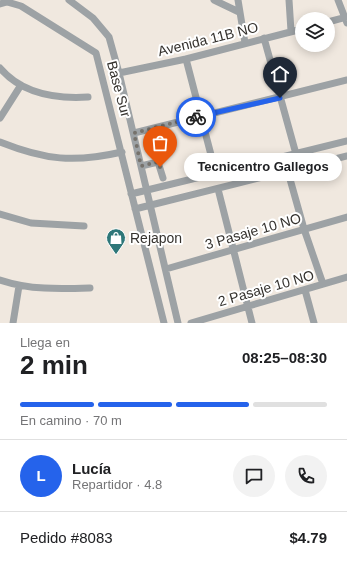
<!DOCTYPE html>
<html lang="es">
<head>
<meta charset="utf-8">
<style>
  body { margin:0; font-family:Arial,sans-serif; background:#f2f2f2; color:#202124; height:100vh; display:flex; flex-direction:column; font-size:15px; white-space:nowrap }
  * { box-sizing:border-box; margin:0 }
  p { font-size:13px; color:#757577 }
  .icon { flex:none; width:22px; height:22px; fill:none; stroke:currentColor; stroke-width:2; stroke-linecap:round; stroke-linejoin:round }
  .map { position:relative; height:323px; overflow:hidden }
  .drawer { display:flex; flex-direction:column; background:#fff; flex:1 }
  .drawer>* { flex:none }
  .fabs { position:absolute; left:295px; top:12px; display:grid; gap:8px }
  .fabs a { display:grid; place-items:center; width:40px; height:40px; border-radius:50%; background:#fff; box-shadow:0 2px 10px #0003; font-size:20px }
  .pin { position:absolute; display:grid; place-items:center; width:34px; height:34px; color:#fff; margin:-41px -17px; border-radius:50% 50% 50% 0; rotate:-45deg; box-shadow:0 0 4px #0007 }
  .pin .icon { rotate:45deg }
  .courier { position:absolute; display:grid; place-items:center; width:40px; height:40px; margin:-20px; border:3px solid #2563eb; border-radius:50%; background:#fff; color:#222; box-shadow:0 1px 5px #0007 }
  .bubble { position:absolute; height:28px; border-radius:14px; background:#fff; box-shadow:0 2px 10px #0003; font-size:13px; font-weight:800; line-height:28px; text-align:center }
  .summary em { font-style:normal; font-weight:800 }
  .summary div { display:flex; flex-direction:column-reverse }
  .summary { display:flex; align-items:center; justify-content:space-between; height:68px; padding:0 20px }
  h1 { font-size:26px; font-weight:800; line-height:30px }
  .bar { display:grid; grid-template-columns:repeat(4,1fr); gap:6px 4px; align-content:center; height:48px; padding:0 20px }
  .bar i { height:5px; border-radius:3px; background:#e0e0e0 }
  .bar .on { background:#2563eb }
  .bar p { grid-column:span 4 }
  .line { display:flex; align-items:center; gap:10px; padding:0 20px; border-top:1px solid #e0e0e0 }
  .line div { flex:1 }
  .round { display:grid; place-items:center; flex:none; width:42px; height:42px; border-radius:21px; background:#f2f2f2 }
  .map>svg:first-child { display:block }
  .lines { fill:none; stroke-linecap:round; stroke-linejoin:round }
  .minor { stroke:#9da2a5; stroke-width:7 }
  .done { stroke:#76726c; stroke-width:4; stroke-dasharray:0 7.2 }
  .route { stroke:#2563eb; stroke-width:5 }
  .labels { text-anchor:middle; stroke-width:4; stroke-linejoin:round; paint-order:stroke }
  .street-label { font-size:14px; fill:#35322e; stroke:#fff }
  .poi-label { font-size:14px; fill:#35322e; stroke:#fff; text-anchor:start }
</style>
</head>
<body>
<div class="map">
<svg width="347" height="323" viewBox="0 0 347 323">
  <rect width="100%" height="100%" fill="#f0e8df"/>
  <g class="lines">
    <path class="minor" d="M 69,0 L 93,18 L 109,37 L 119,73 L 178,323
      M 214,0 L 239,12
      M 238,0 L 245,43
      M 289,0 L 291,31
      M 338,0 L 347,23
      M 0,4 L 7,2 L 21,6 L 96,53 L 164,323
      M 328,22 L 347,17
      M 264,38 L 296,154
      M 186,59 L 216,174
      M 0,68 C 22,94 56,99 88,97
      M 119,73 L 186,59 L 302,29
      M 0,118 L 21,85
      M 134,133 L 347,80
      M 0,142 C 45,160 74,163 122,152
      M 141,166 L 158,162 L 163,178
      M 288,172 L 304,229 L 323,284
      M 218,189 L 252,323
      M 131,194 L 347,141
      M 135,209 L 347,156
      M 0,214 L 31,223 L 84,226
      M 166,269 L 347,217
      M 0,280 C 30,290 59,289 90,288
      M 305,290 L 314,323
      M 13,323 L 19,286
      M 191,323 L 347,277"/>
  </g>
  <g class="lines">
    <path class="done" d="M 160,167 L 158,162 L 141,166 L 134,133 L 196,117"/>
    <path class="route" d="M 196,117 L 280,98"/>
  </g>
  <defs>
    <symbol id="shop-pin" viewBox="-11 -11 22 30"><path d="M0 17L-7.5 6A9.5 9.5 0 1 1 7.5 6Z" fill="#2e7779" stroke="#fff"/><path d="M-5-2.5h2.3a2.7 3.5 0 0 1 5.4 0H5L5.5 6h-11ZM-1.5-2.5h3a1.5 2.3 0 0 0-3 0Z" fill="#fff"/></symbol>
  </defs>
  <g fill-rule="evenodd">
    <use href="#shop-pin" x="105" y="227" width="22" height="30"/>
  </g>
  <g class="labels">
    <g class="street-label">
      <text transform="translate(208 39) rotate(-14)" y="5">Avenida 11B NO</text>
      <text transform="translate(119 89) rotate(75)" y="5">Base Sur</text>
      <text transform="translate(253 231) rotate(-16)" y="5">3 Pasaje 10 NO</text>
      <text transform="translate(266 288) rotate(-16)" y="5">2 Pasaje 10 NO</text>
    </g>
    <g class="poi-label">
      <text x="130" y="243">Rejapon</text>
    </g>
  </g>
</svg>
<div class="fabs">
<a><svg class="icon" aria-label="layers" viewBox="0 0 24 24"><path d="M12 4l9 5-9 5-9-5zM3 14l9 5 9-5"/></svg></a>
</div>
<div class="pin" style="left:160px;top:167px;background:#ea580c"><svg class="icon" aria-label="bag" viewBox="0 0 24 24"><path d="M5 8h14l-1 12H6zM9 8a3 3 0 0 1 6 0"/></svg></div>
<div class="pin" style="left:280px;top:98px;background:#1f2937"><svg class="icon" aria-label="home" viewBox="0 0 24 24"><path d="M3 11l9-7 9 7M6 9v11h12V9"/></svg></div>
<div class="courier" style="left:196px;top:117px"><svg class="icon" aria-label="bike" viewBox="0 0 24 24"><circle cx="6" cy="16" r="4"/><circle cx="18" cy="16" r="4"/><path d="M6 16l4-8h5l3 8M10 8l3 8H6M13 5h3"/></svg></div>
<div class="bubble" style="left:184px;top:153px;width:158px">Tecnicentro Gallegos</div>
</div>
<section class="drawer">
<div class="summary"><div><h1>2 min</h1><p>Llega en</p></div><em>08:25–08:30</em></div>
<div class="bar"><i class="on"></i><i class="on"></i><i class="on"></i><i></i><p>En camino · 70 m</p></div>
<div class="line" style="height:72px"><b class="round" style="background:#2563eb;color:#fff">L</b><div><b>Lucía</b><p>Repartidor · 4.8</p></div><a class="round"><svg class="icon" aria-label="chat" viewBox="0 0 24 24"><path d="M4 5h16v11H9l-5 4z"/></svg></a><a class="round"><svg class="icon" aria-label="phone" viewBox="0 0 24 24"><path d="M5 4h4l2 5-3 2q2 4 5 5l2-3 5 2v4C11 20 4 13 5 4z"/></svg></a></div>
<div class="line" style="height:52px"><div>Pedido #8083</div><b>$4.79</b></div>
</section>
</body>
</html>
